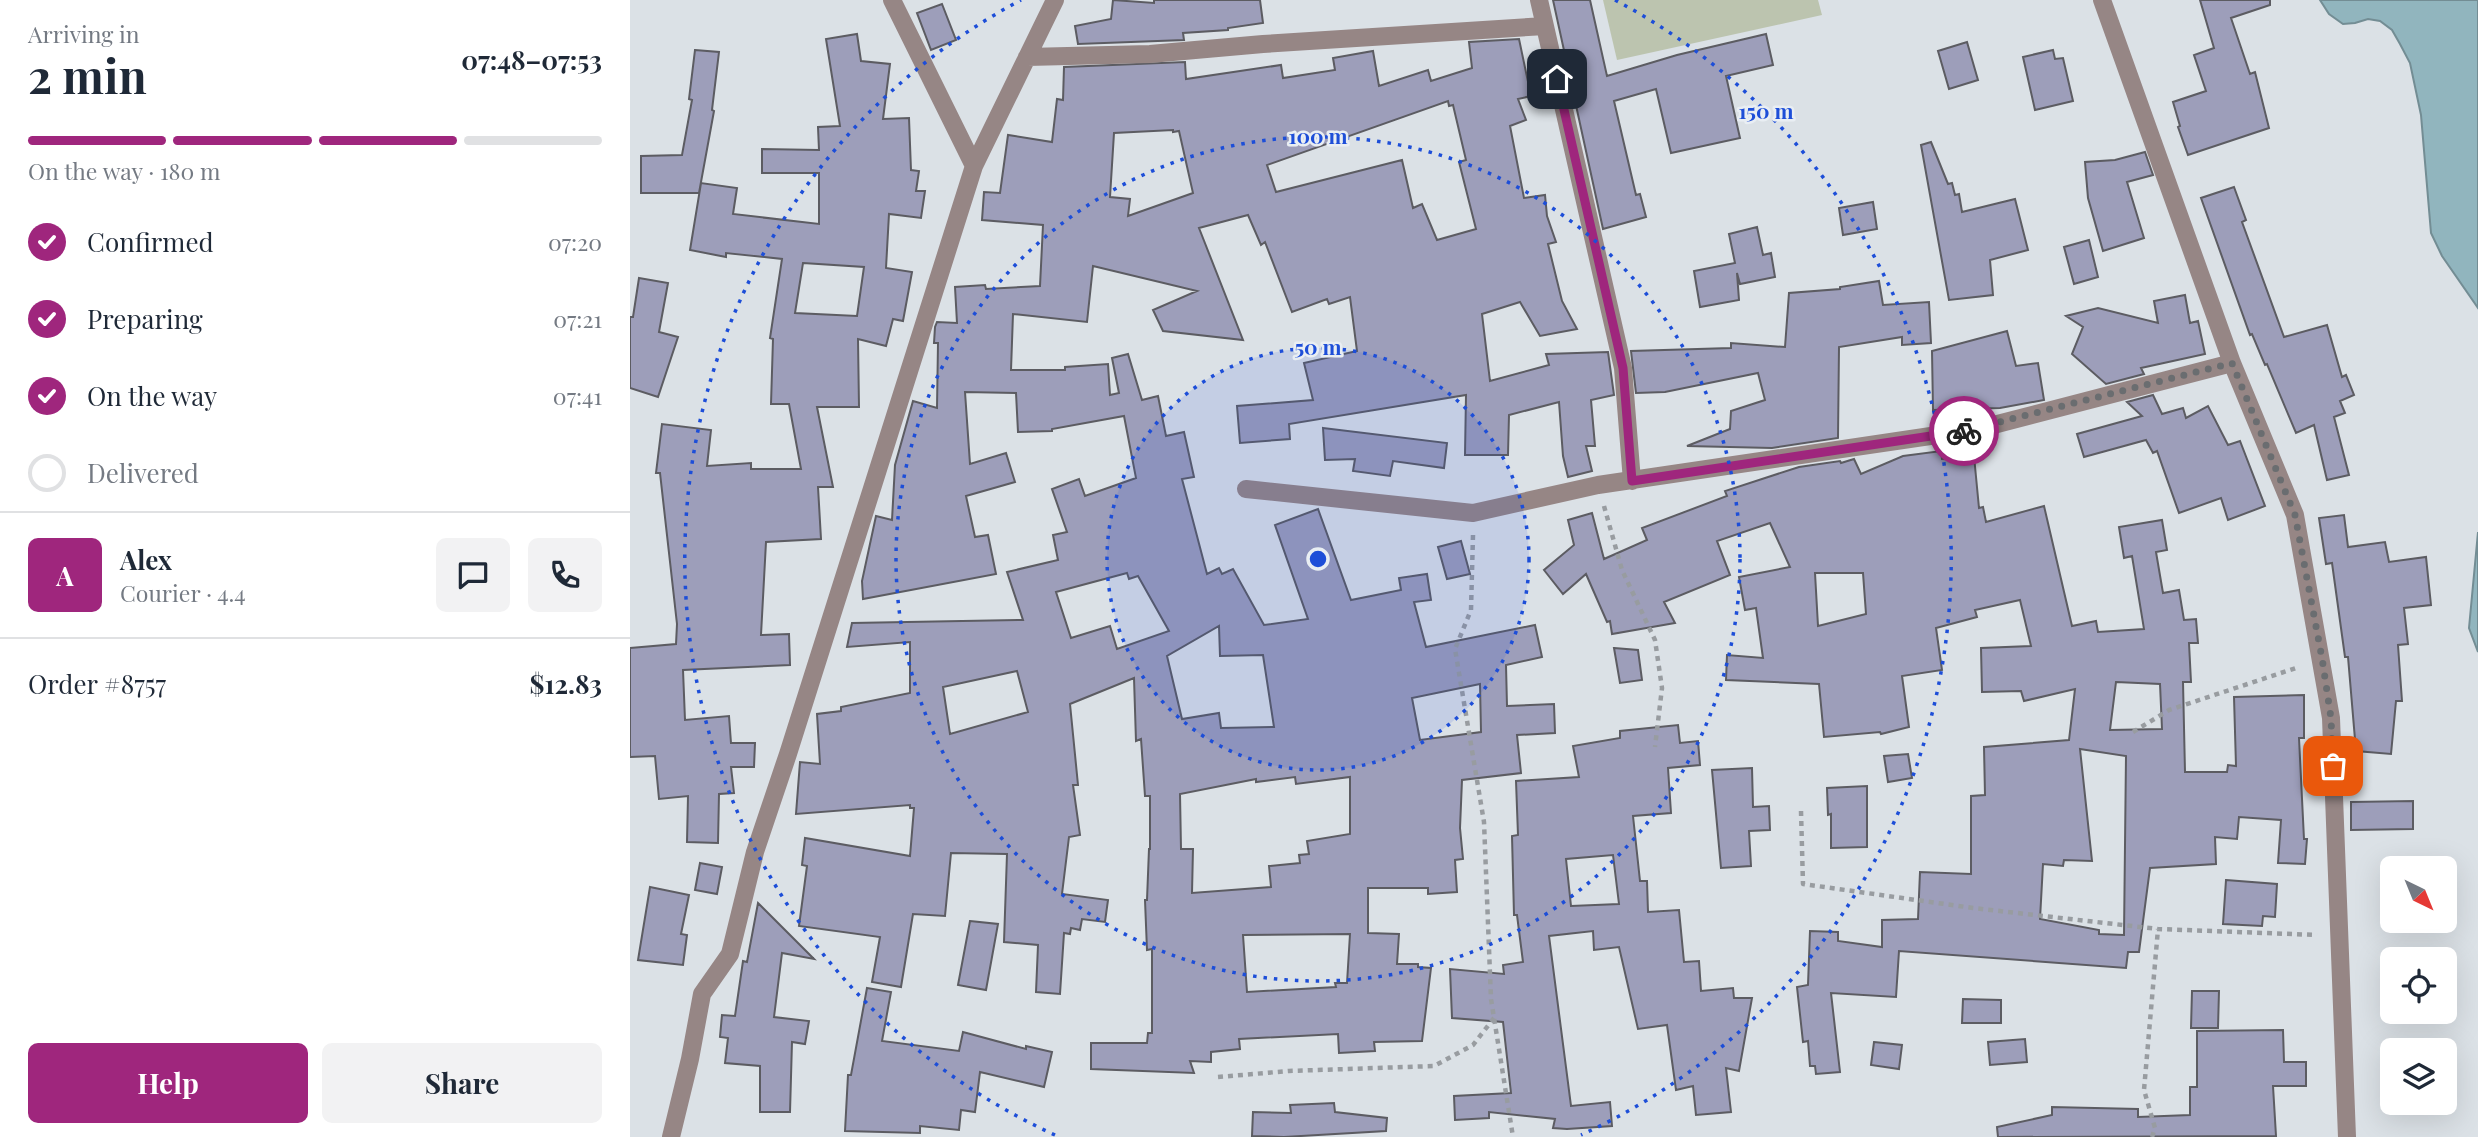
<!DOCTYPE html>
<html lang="en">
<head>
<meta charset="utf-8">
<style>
  body { margin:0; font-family:"Playfair Display",serif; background:#f2f2f3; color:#1f2937; height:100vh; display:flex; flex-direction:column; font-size:26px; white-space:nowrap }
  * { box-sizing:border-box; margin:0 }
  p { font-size:23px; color:#747a83 }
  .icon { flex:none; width:38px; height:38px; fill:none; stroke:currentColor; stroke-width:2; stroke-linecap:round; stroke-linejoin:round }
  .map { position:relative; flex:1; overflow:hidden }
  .sheet { display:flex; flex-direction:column; background:#fff; width:630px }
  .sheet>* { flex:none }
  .needle { width:46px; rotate:137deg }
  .buttons { position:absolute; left:1750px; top:856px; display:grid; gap:14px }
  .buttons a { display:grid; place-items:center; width:77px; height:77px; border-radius:10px; background:#fff; box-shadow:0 7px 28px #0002; font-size:35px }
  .pin { position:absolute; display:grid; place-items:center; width:60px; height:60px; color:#fff; margin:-30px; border-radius:14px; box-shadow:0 4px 10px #0006 }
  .courier { position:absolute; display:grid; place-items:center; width:70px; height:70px; margin:-35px; border:5px solid #9f267d; border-radius:50%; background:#fff; color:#222; box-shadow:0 2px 9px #0007 }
  .summary em { font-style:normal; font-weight:700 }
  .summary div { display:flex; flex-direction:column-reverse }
  .summary { display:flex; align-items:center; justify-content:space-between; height:119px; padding:0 28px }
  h1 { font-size:46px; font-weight:700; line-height:52px }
  .bar { display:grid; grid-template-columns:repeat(4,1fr); gap:10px 7px; align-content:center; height:84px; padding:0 28px }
  .bar i { height:9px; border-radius:5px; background:#e0e1e3 }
  .bar .active { background:#9f267d }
  .bar p { grid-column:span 4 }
  .line { display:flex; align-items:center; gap:18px; padding:0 28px; border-top:2px solid #e0e1e3 }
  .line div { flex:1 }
  .round { display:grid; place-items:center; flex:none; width:74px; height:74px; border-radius:10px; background:#f2f2f3 }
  ol { padding:0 28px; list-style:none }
  li { display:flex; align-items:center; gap:21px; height:77px }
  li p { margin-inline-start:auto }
  li .icon { padding:7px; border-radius:50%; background:#9f267d; color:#fff; stroke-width:4 }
  li:last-child { color:#747a83 }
  li i { width:38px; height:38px; border:4px solid #e0e1e3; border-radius:50% }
  .action { display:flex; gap:14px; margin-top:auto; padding:14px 28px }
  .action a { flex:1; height:80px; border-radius:10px; background:#9f267d; color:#fff; font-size:28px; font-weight:700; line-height:80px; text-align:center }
  .action a+a { background:#f2f2f3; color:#1f2937 }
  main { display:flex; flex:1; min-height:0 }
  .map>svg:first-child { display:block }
  .green { fill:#bcc4af }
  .water { fill:#91b5be; stroke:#738d94; stroke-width:2 }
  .building { fill:#9d9eba; stroke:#5c5c62; stroke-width:2; fill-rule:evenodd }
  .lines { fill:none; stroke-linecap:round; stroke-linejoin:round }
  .path { stroke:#989ca0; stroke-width:4.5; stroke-dasharray:5 5; stroke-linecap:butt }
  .minor { stroke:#968685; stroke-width:18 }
  .done { stroke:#6a6d70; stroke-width:7; stroke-dasharray:0 12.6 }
  .route { stroke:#9f267d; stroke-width:9 }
  .ring { fill:none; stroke:#1d4ed8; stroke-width:3.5; stroke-dasharray:3.5 7 }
  .centre { fill:#1d4ed8; stroke:#e9eef3; stroke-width:3.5 }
  .ring-label { font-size:21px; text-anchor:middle; font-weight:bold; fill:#1d4ed8; stroke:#e9eef3; stroke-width:5; stroke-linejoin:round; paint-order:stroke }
</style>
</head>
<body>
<main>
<section class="sheet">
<div class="summary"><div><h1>2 min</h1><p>Arriving in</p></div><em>07:48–07:53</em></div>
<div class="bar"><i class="active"></i><i class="active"></i><i class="active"></i><i></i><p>On the way · 180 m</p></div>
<ol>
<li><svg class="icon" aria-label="check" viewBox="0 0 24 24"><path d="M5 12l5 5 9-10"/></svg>Confirmed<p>07:20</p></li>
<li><svg class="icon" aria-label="check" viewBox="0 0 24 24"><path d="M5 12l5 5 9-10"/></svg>Preparing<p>07:21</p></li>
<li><svg class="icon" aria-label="check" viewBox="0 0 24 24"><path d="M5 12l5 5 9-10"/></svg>On the way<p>07:41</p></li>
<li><i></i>Delivered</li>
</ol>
<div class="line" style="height:126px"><b class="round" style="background:#9f267d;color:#fff">A</b><div><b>Alex</b><p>Courier · 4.4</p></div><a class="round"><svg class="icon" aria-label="chat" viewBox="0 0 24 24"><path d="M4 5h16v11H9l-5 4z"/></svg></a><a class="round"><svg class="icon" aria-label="phone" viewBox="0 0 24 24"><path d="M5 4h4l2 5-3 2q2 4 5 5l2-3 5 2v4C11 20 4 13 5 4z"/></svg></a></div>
<div class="line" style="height:91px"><div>Order #8757</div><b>$12.83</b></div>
<div class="action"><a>Help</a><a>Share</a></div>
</section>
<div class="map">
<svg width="1848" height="1137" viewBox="0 0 1848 1137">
  <rect width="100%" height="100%" fill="#dbe1e6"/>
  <path class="green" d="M 973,0 L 1188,0 L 1192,15 L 987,60 Z"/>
  <path class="water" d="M 1690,0 L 1848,0 L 1848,308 L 1812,256 L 1801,233 L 1791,115 L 1780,63 L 1770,44 L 1762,30 L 1750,21 L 1738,19 L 1725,23 L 1713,24 L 1699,14 Z
    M 1848,532 L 1848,652 L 1839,628 Z"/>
  <path class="building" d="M 483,0 L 524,3 L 524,0 L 630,0 L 633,23 L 598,28 L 598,30 L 553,33 L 554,40 L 448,44 L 445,26 L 481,19 Z
    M 923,0 L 960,0 L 977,76 L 1047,55 L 1136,34 L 1143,65 L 1096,76 L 1110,138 L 1041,153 L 1026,89 L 984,101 L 1006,195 L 1010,194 L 1016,217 L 973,229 Z
    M 1570,0 L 1640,0 L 1640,5 L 1601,18 L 1620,74 L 1625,72 L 1639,128 L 1558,155 L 1548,127 L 1550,126 L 1543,102 L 1576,91 L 1564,55 L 1584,48 Z
    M 312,4 L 326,40 L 301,50 L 287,13 Z
    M 227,34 L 231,61 L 260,64 L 253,119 L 279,118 L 281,170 L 289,171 L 286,191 L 295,191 L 291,218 L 259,214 L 256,268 L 282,272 L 273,321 L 263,319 L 256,346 L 228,339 L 229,407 L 187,407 L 203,487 L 188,487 L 191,539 L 136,542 L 131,635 L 159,634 L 160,665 L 53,670 L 55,720 L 99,716 L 101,743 L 125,743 L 124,767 L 101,767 L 104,793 L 89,794 L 88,843 L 57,842 L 58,796 L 29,799 L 25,756 L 0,757 L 0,648 L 46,644 L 47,624 L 30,473 L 26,473 L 32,424 L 81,430 L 77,466 L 121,463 L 121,469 L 171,469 L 159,404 L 141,404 L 143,339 L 140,338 L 152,259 L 96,253 L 96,257 L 60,250 L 71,183 L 107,188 L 103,214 L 189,224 L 189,173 L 132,173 L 132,149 L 189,150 L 188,127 L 210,126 L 196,39 ZM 173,263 L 234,267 L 227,316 L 165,313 Z
    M 889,39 L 901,96 L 888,99 L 896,120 L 880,126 L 894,198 L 915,195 L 917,216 L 926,242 L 918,244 L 932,301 L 947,329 L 910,336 L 890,302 L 852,314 L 860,381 L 919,365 L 916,354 L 978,352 L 984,395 L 961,400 L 965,446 L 956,446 L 962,471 L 938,477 L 933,456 L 929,402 L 879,415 L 878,455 L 835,455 L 836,395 L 659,424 L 660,439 L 610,443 L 607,406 L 683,400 L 674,363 L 727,351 L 720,297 L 699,304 L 697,299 L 662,312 L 635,242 L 631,245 L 618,215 L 569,228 L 613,340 L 533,331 L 523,310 L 567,291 L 463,266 L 457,322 L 383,314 L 381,370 L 435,370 L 435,367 L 478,364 L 480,395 L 489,393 L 482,358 L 498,354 L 512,400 L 528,396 L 536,436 L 554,432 L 564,477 L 552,479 L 577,574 L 589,568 L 592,574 L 603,569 L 634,625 L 678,619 L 645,525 L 688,509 L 721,600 L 771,590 L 769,578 L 797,574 L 801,600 L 784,602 L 796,647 L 905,625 L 912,657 L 876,665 L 877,706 L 924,704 L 925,733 L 887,735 L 891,773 L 832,780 L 830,828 L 833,859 L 825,860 L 827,892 L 798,894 L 798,888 L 738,888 L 738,933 L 769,934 L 767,964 L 788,964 L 788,967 L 801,968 L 792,1041 L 744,1042 L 745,1051 L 709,1053 L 708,1034 L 609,1039 L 610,1049 L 581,1052 L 581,1062 L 560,1061 L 564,1073 L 461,1069 L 461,1043 L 517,1043 L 518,1033 L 522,1033 L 522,949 L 517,950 L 515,900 L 517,900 L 519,849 L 520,849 L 520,796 L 515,796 L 511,739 L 506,741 L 504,678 L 440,704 L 448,785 L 443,785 L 450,835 L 439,837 L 432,894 L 478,900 L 475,922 L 452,919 L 450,930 L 441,928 L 440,934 L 434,933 L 430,994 L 406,992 L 408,945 L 374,942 L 377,854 L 321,853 L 315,916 L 283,914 L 271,987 L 242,982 L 250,937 L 169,926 L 177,866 L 172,865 L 175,838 L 280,856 L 284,808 L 280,808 L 280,805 L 166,814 L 170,762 L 190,764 L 187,714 L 211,711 L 211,707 L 280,693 L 280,642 L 217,647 L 222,623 L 393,620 L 377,572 L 428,560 L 423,535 L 437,532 L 422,489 L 449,479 L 455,496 L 506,478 L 494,416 L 422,429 L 422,431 L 388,432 L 386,393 L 335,392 L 340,464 L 376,453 L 385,482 L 336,496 L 345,537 L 358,535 L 366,574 L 233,599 L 232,581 L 246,516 L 262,520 L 265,465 L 283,401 L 307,408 L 308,343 L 304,343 L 305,327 L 307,322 L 327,323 L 325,287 L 355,285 L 356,289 L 410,286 L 413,225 L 352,220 L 354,192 L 370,193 L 378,135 L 422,142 L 427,99 L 433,100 L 434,67 L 555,62 L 556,79 L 651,65 L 653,78 L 705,70 L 703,58 L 743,51 L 749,86 L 798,70 L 801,81 L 842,68 L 839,42 ZM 818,101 L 819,106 L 823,105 L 836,160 L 829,162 L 846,229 L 807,240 L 792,204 L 783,208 L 772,160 L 646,192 L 637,165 ZM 543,130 L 543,132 L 549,131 L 563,193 L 498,216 L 500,199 L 480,197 L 484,133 ZM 497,573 L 499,579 L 508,576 L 539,631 L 487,649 L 480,626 L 441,638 L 426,592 ZM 589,626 L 590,656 L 633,655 L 644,727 L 591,728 L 589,713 L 552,719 L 537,656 ZM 387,671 L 398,712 L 320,734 L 313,687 ZM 850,684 L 851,732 L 790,740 L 782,698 ZM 665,777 L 666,784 L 720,777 L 720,834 L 677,841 L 679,854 L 669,855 L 670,863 L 639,866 L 641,887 L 562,893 L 563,849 L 551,849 L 550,794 L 626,779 L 626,782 ZM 720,934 L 717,983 L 705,983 L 706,987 L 617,992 L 613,935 Z
    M 1337,42 L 1348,80 L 1319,89 L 1308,51 Z
    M 65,50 L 89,52 L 82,110 L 84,111 L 69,193 L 11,193 L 11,156 L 52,155 L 62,100 L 59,99 Z
    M 1423,50 L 1425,59 L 1433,58 L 1443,101 L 1405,110 L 1393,57 Z
    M 1301,142 L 1318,184 L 1322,183 L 1325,195 L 1329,194 L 1332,212 L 1385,199 L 1398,250 L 1360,260 L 1363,295 L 1319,300 L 1291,145 Z
    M 1515,152 L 1523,175 L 1497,182 L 1514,238 L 1473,251 L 1458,198 L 1455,162 L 1485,160 Z
    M 1604,187 L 1616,220 L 1612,222 L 1654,337 L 1697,325 L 1712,377 L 1716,375 L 1724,395 L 1710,401 L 1715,413 L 1704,417 L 1719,475 L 1697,480 L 1684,425 L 1666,433 L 1637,364 L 1635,365 L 1622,334 L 1620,335 L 1571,198 Z
    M 1243,202 L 1247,229 L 1213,235 L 1209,208 Z
    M 1127,227 L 1133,255 L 1141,253 L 1145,277 L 1110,284 L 1107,273 L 1109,300 L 1070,307 L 1064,271 L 1105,263 L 1099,234 Z
    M 1459,240 L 1468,277 L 1444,284 L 1434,247 Z
    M 9,278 L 38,283 L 29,332 L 48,337 L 28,397 L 0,388 L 0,317 L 3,317 Z
    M 1249,281 L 1253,305 L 1299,302 L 1301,343 L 1272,345 L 1272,337 L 1209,347 L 1208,438 L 1142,448 L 1057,446 L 1100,429 L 1101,411 L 1135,400 L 1128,373 L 1035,392 L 1006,393 L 1001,351 L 1101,348 L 1101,343 L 1155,347 L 1159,293 L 1210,289 L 1210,287 Z
    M 1555,295 L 1560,323 L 1568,321 L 1575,354 L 1511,368 L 1514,374 L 1476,384 L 1442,354 L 1453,327 L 1436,316 L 1468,308 L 1528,323 L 1524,301 Z
    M 1377,331 L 1386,366 L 1408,363 L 1414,400 L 1370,408 L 1303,410 L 1302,351 Z
    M 1523,395 L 1532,414 L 1553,408 L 1556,418 L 1578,406 L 1598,445 L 1610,441 L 1635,506 L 1598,520 L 1591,498 L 1549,513 L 1527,451 L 1523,453 L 1516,440 L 1454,457 L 1447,434 L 1512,416 L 1497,402 Z
    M 693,428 L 817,443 L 814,468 L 763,461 L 760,476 L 723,471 L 725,459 L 695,460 Z
    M 1311,451 L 1312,459 L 1344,456 L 1349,508 L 1353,507 L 1356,522 L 1414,506 L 1442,626 L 1466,621 L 1468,632 L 1514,629 L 1502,556 L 1494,558 L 1489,527 L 1532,520 L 1537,550 L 1526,552 L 1533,593 L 1549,590 L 1554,620 L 1566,619 L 1568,643 L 1559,643 L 1561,682 L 1553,682 L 1555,772 L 1597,772 L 1598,765 L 1606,766 L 1604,697 L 1674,695 L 1674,738 L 1669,738 L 1674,839 L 1677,839 L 1675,864 L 1648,863 L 1651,820 L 1609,817 L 1607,839 L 1585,837 L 1586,864 L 1520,868 L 1509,952 L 1498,952 L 1496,968 L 1269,951 L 1266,997 L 1201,993 L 1210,1072 L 1186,1074 L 1185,1066 L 1180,1066 L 1178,1041 L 1173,1042 L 1167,987 L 1178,985 L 1180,931 L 1208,932 L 1208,941 L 1252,947 L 1252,920 L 1288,919 L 1290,872 L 1341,874 L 1341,796 L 1355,795 L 1354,747 L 1439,740 L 1445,689 L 1394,701 L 1391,691 L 1352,692 L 1351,648 L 1401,646 L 1390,600 L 1345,610 L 1347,617 L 1306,628 L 1312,670 L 1272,676 L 1279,727 L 1251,734 L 1250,732 L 1194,737 L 1189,684 L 1096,680 L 1097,655 L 1133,658 L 1126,608 L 1115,610 L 1109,577 L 1160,567 L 1140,523 L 1087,541 L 1100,575 L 1034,602 L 1045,623 L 982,634 L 980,621 L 977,622 L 956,574 L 933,594 L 914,570 L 944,545 L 938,520 L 962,513 L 974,559 L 1017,540 L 1012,528 L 1097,496 L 1095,491 L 1169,467 L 1210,461 L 1211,463 L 1224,459 L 1231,474 L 1273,456 ZM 1185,573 L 1233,573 L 1236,614 L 1188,626 ZM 1486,682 L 1530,684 L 1532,729 L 1480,730 ZM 1450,749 L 1496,756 L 1494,935 L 1469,934 L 1469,930 L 1410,919 L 1413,864 L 1433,866 L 1434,860 L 1462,861 Z
    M 1714,515 L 1718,547 L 1755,542 L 1759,562 L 1796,557 L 1801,605 L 1774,608 L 1778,644 L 1768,645 L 1772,701 L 1766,701 L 1761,754 L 1726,751 L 1718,657 L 1715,657 L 1702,563 L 1696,564 L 1689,518 Z
    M 831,541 L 840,574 L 817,579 L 808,547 Z
    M 984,648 L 1008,650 L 1012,680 L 990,683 Z
    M 1048,725 L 1050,743 L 1068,741 L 1070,765 L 1038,768 L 1041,813 L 1003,816 L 1010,881 L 1017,881 L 1018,912 L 1049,910 L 1054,962 L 1069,961 L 1071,991 L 1103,988 L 1104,998 L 1122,998 L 1109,1071 L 1096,1068 L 1101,1112 L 1066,1115 L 1063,1086 L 1046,1090 L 1037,1025 L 1008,1029 L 989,947 L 964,950 L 963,931 L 919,936 L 941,1106 L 980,1102 L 982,1126 L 937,1129 L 923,1128 L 925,1119 L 859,1112 L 859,1118 L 825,1120 L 824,1096 L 881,1093 L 873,1022 L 822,1018 L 820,969 L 874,974 L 873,965 L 893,962 L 887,915 L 884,915 L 882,836 L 888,835 L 886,781 L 949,777 L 943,746 L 990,738 L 990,731 ZM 983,855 L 989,904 L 941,906 L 936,859 Z
    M 1278,754 L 1282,778 L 1258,782 L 1254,756 Z
    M 1122,768 L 1123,807 L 1139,806 L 1140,830 L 1119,831 L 1121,866 L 1091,868 L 1082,770 Z
    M 1237,786 L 1237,847 L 1201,848 L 1201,814 L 1198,815 L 1197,788 Z
    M 1783,801 L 1783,829 L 1721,830 L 1721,802 Z
    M 70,863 L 92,867 L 87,894 L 65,890 Z
    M 1596,880 L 1647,884 L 1645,917 L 1633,916 L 1632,926 L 1593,924 Z
    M 20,887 L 59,895 L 51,934 L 57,935 L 53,965 L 8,960 Z
    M 128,903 L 184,959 L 152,953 L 144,1017 L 179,1021 L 175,1044 L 162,1042 L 160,1112 L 130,1112 L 130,1066 L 95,1063 L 98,1038 L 90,1037 L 92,1015 L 105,1016 L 113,961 L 117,962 Z
    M 340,921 L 368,924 L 356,990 L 328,985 Z
    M 237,988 L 261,992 L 252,1041 L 329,1051 L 333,1032 L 396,1049 L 396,1046 L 422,1052 L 414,1087 L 350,1072 L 345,1112 L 331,1110 L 329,1130 L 290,1126 L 290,1133 L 215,1131 L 218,1075 L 221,1075 Z
    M 1562,991 L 1589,991 L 1588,1028 L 1561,1028 Z
    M 1333,999 L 1371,1000 L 1371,1023 L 1332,1023 Z
    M 1653,1030 L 1654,1062 L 1676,1062 L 1676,1086 L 1643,1086 L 1646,1136 L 1368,1137 L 1367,1127 L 1422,1115 L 1422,1107 L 1508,1109 L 1508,1117 L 1560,1115 L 1560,1087 L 1567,1087 L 1567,1031 Z
    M 1395,1039 L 1397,1062 L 1360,1065 L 1358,1042 Z
    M 1244,1042 L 1272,1045 L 1269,1069 L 1241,1065 Z
    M 704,1103 L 705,1112 L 757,1118 L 756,1131 L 654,1137 L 622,1136 L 623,1112 L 661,1113 L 660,1105 Z"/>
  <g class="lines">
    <path class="path" d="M 974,506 L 992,570 L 1025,640 L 1032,688 L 1025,747
      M 843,535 L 841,610 L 825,649 L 854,822 L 861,999 L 883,1137
      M 1503,732 L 1539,710 L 1669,667
      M 1171,811 L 1173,884 L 1343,908 L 1528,929 L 1687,935
      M 588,1077 L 659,1071 L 804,1066 L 843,1045 L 864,1018
      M 1522,1137 L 1525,1128 L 1514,1090 L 1528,929"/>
    <path class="minor" d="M 262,0 L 344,166
      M 909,0 L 993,368 L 1002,481
      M 1472,0 L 1602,363 L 1665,515 L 1701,718 L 1717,1137
      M 397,57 L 520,54 L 633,44 L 915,26
      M 616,489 L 843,513 L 968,485 L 1348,429 L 1602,363
      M 41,1137 L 60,1059 L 72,994 L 100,954 L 125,852 L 158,754 L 344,166 L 425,0"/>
  </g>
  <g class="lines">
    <path class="done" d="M 1334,431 L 1602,363 L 1665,515 L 1692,658 L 1701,718 L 1703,766"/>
    <path class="route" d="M 927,79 L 993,368 L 1002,481 L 1334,431"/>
  </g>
  <circle cx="688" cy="559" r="211" fill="#1d4ed8" fill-opacity=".12"/>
  <g class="ring">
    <circle cx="688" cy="559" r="211"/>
    <circle cx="688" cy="559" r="422"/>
    <path d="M425 1135A633 633 0 0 1 391 0M985 0A633 633 0 0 1 951 1135"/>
  </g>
  <circle cx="688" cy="559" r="10" class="centre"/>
  <g class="ring-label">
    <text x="1136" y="119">150 m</text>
    <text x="688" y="144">100 m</text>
    <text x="688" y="355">50 m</text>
  </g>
</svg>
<div class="buttons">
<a><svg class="needle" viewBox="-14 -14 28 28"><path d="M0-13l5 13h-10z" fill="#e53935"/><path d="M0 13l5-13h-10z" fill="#747a83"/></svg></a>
<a><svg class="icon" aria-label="locate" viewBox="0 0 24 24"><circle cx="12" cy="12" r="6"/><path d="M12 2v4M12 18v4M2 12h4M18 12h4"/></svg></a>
<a><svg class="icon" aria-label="layers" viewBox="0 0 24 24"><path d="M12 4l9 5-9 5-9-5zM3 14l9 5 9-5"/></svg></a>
</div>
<div class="pin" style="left:1703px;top:766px;background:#ea580c"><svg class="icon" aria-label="bag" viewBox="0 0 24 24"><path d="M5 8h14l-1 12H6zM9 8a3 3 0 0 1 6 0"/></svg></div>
<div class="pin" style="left:927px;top:79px;background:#1f2937"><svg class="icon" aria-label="home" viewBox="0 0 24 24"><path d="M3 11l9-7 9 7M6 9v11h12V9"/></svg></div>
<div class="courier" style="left:1334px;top:431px"><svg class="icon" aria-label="bike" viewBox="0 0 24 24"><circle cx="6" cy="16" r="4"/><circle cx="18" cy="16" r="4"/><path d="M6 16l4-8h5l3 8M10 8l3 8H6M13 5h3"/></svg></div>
</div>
</main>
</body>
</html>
